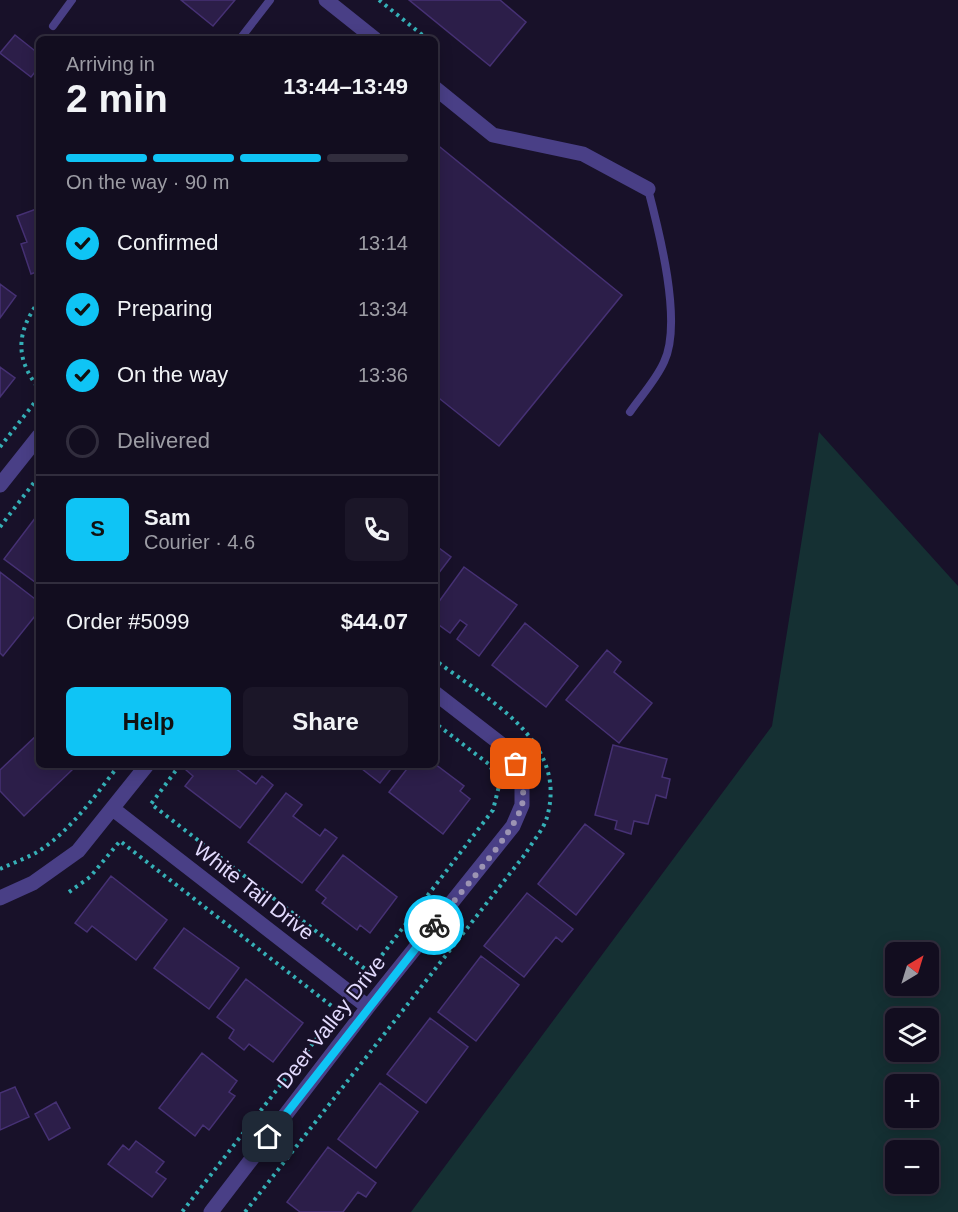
<!DOCTYPE html>
<html lang="en">
<head>
<meta charset="utf-8">
<style>
  body { margin:0; font-family:Helvetica,sans-serif; background:#1b1628; color:#f1f3f6; height:100vh; display:flex; flex-direction:column; font-size:22px; white-space:nowrap }
  * { box-sizing:border-box; margin:0 }
  p { font-size:20px; color:#9c9ca4 }
  .icon { flex:none; width:33px; height:33px; fill:none; stroke:currentColor; stroke-width:2; stroke-linecap:round; stroke-linejoin:round }
  .map { position:relative; flex:1; overflow:hidden }
  .drawer { position:absolute; left:36px; top:36px; width:402px; height:732px; display:flex; flex-direction:column; background:#120d1f; border-radius:9px; box-shadow:0 3px 15px #0003,0 0 0 2px #312d3d }
  .drawer>* { flex:none }
  .needle { width:39px; rotate:38deg }
  .controls { position:absolute; left:885px; top:942px; display:grid; gap:12px }
  .controls a { display:grid; place-items:center; width:54px; height:54px; border-radius:9px; background:#120d1f; box-shadow:0 3px 15px #0003,0 0 0 2px #312d3d; font-size:30px }
  .pin { position:absolute; display:grid; place-items:center; width:51px; height:51px; color:#fff; margin:-26px; border-radius:12px; box-shadow:0 3px 9px #0006 }
  .courier { position:absolute; display:grid; place-items:center; width:60px; height:60px; margin:-30px; border:4px solid #0fc4f5; border-radius:50%; background:#fff; color:#222; box-shadow:0 2px 8px #0007 }
  .head em { font-style:normal; font-weight:700 }
  .head div { display:flex; flex-direction:column-reverse }
  .head { display:flex; align-items:center; justify-content:space-between; height:102px; padding:0 30px }
  h1 { font-size:39px; font-weight:700; line-height:45px }
  .bar { display:grid; grid-template-columns:repeat(4,1fr); gap:9px 6px; align-content:center; height:72px; padding:0 30px }
  .bar i { height:8px; border-radius:4px; background:#312d3d }
  .bar .current { background:#0fc4f5 }
  .bar p { grid-column:span 4 }
  .line { display:flex; align-items:center; gap:15px; padding:0 30px; border-top:2px solid #312d3d }
  .line div { flex:1 }
  .round { display:grid; place-items:center; flex:none; width:63px; height:63px; border-radius:9px; background:#1b1628 }
  ol { padding:0 30px; list-style:none }
  li { display:flex; align-items:center; gap:18px; height:66px }
  li p { margin-inline-start:auto }
  li .icon { padding:6px; border-radius:50%; background:#0fc4f5; color:#111; stroke-width:4 }
  li:last-child { color:#9c9ca4 }
  li i { width:33px; height:33px; border:3px solid #312d3d; border-radius:50% }
  .cta { display:flex; gap:12px; margin-top:auto; padding:12px 30px }
  .cta a { flex:1; height:69px; border-radius:9px; background:#0fc4f5; color:#111; font-size:24px; font-weight:700; line-height:69px; text-align:center }
  .cta a+a { background:#1b1628; color:#f1f3f6 }
  .map>svg:first-child { display:block }
  .green { fill:#153033; fill-rule:evenodd }
  .building { fill:#2c1e49; stroke:#463174; stroke-width:1.5 }
  .lines { fill:none; stroke-linecap:round; stroke-linejoin:round }
  .path { stroke:#35b0b7; stroke-width:4; stroke-dasharray:3 4.5; stroke-linecap:butt }
  .lane { stroke:#493f86; stroke-width:8 }
  .street { stroke:#493f86; stroke-width:15 }
  .done { stroke:#9c94b3; stroke-width:6; stroke-dasharray:0 10.8 }
  .route { stroke:#0fc4f5; stroke-width:8 }
  .labels { text-anchor:middle; stroke-width:4.5; stroke-linejoin:round; paint-order:stroke }
  .street-label { font-size:21px; fill:#e3dbfe; stroke:#181129 }
</style>
</head>
<body>
<div class="map">
<svg width="958" height="1212" viewBox="0 0 958 1212">
  <rect width="100%" height="100%" fill="#181129"/>
  <path class="green" d="M 819,432 L 958,586 L 958,1212 L 411,1212 L 772,726 ZM 896,952 L 928,952 L 928,986 L 896,986 ZM 896,1018 L 928,1018 L 928,1052 L 896,1052 ZM 896,1084 L 928,1084 L 928,1118 L 896,1118 ZM 896,1150 L 928,1150 L 928,1184 L 896,1184 Z"/>
  <path class="building" d="M 181,0 L 235,0 L 213,26 Z
    M 409,0 L 500,0 L 526,22 L 490,66 Z
    M 15,35 L 39,54 L 39,67 L 31,77 L 0,53 Z
    M 435,143 L 622,295 L 499,446 L 435,395 Z
    M 39,208 L 39,271 L 31,274 L 21,244 L 27,242 L 17,216 Z
    M 0,284 L 16,296 L 0,318 Z
    M 0,367 L 15,378 L 0,397 Z
    M 39,513 L 39,585 L 4,559 Z
    M 435,545 L 451,557 L 435,578 Z
    M 464,567 L 517,605 L 479,656 L 457,639 L 467,625 L 460,620 L 450,633 L 435,622 L 435,607 Z
    M 0,572 L 39,602 L 39,611 L 3,656 L 0,653 Z
    M 525,623 L 578,666 L 546,707 L 492,665 Z
    M 607,650 L 621,662 L 614,672 L 652,703 L 619,743 L 566,700 Z
    M 38,734 L 39,765 L 68,765 L 72,770 L 24,816 L 0,791 L 0,770 Z
    M 613,745 L 667,759 L 662,777 L 670,779 L 666,798 L 656,795 L 648,824 L 634,821 L 631,834 L 615,829 L 617,821 L 595,815 Z
    M 435,764 L 464,786 L 460,791 L 470,799 L 443,834 L 389,792 L 410,765 Z
    M 190,765 L 231,765 L 256,784 L 262,776 L 273,785 L 240,828 L 185,786 L 193,776 L 186,770 Z
    M 357,765 L 394,765 L 380,783 Z
    M 286,793 L 302,805 L 293,816 L 320,836 L 325,829 L 337,838 L 302,883 L 248,842 Z
    M 585,824 L 624,854 L 576,915 L 538,884 Z
    M 343,855 L 397,897 L 370,933 L 360,925 L 357,930 L 322,903 L 326,898 L 316,890 Z
    M 111,876 L 167,920 L 136,960 L 92,926 L 87,932 L 75,923 Z
    M 527,893 L 573,929 L 562,942 L 556,937 L 524,977 L 484,946 Z
    M 184,928 L 239,968 L 209,1009 L 154,968 Z
    M 481,956 L 519,985 L 476,1041 L 438,1012 Z
    M 246,979 L 303,1023 L 273,1062 L 249,1044 L 244,1050 L 229,1038 L 234,1030 L 217,1017 Z
    M 430,1018 L 468,1047 L 426,1103 L 387,1074 Z
    M 202,1053 L 237,1081 L 229,1092 L 235,1096 L 209,1130 L 203,1125 L 195,1136 L 159,1108 Z
    M 380,1083 L 418,1112 L 376,1168 L 338,1139 Z
    M 15,1087 L 29,1117 L 0,1130 L 0,1093 Z
    M 56,1102 L 70,1128 L 49,1140 L 35,1114 Z
    M 136,1141 L 164,1162 L 156,1172 L 166,1179 L 152,1197 L 108,1164 L 123,1145 L 129,1150 Z
    M 328,1147 L 376,1183 L 366,1197 L 358,1192 L 343,1212 L 300,1212 L 287,1202 Z"/>
  <g class="lines">
    <path class="path" d="M 379,0 L 426,38
      M 39,301 C 16,333 15,358 39,389
      M 0,447 L 39,397
      M 0,527 L 39,476
      M 180,765 L 151,804 L 369,972 L 493,810 L 499,786 L 490,765 L 435,723
      M 0,869 C 13,863 27,858 39,851 C 72,829 95,796 119,765
      M 69,892 L 90,877 L 120,841 L 338,1011 L 182,1212
      M 245,1212 L 526,853 C 532,842 544,829 547,817 C 569,740 486,699 435,660"/>
    <path class="lane" d="M 53,26 L 72,0
      M 240,39 L 270,0
      M 630,412 C 641,396 656,380 664,362 C 683,323 659,231 648,189"/>
    <path class="street" d="M 326,0 L 375,39
      M 435,88 L 493,135 L 583,154 L 648,189
      M 0,485 L 39,436
      M 113,809 L 368,1007
      M 0,898 L 33,883 L 78,851 L 147,765
      M 211,1212 L 368,1007 L 513,826 L 522,805 L 522,777 L 510,751 L 435,693"/>
  </g>
  <g class="lines">
    <path class="done" d="M 434,925 C 454,900 515,833 522,805 C 525,792 522,776 516,764"/>
    <path class="route" d="M 268,1137 L 434,925"/>
  </g>
  <g class="labels">
    <g class="street-label">
      <text transform="translate(254 891) rotate(38)" y="7">White Tail Drive</text>
      <text transform="translate(331 1022) rotate(-52)" y="7">Deer Valley Drive</text>
    </g>
  </g>
</svg>
<div class="controls">
<a><svg class="needle" viewBox="-14 -14 28 28"><path d="M0-13l5 13h-10z" fill="#e53935"/><path d="M0 13l5-13h-10z" fill="#9c9ca4"/></svg></a>
<a><svg class="icon" aria-label="layers" viewBox="0 0 24 24"><path d="M12 4l9 5-9 5-9-5zM3 14l9 5 9-5"/></svg></a>
<a>+</a>
<a>−</a>
</div>
<div class="pin" style="left:516px;top:764px;background:#ea580c"><svg class="icon" aria-label="bag" viewBox="0 0 24 24"><path d="M5 8h14l-1 12H6zM9 8a3 3 0 0 1 6 0"/></svg></div>
<div class="pin" style="left:268px;top:1137px;background:#1f2937"><svg class="icon" aria-label="home" viewBox="0 0 24 24"><path d="M3 11l9-7 9 7M6 9v11h12V9"/></svg></div>
<div class="courier" style="left:434px;top:925px"><svg class="icon" aria-label="bike" viewBox="0 0 24 24"><circle cx="6" cy="16" r="4"/><circle cx="18" cy="16" r="4"/><path d="M6 16l4-8h5l3 8M10 8l3 8H6M13 5h3"/></svg></div>
<section class="drawer">
<div class="head"><div><h1>2 min</h1><p>Arriving in</p></div><em>13:44–13:49</em></div>
<div class="bar"><i class="current"></i><i class="current"></i><i class="current"></i><i></i><p>On the way · 90 m</p></div>
<ol>
<li><svg class="icon" aria-label="check" viewBox="0 0 24 24"><path d="M5 12l5 5 9-10"/></svg>Confirmed<p>13:14</p></li>
<li><svg class="icon" aria-label="check" viewBox="0 0 24 24"><path d="M5 12l5 5 9-10"/></svg>Preparing<p>13:34</p></li>
<li><svg class="icon" aria-label="check" viewBox="0 0 24 24"><path d="M5 12l5 5 9-10"/></svg>On the way<p>13:36</p></li>
<li><i></i>Delivered</li>
</ol>
<div class="line" style="height:108px"><b class="round" style="background:#0fc4f5;color:#111">S</b><div><b>Sam</b><p>Courier · 4.6</p></div><a class="round"><svg class="icon" aria-label="phone" viewBox="0 0 24 24"><path d="M5 4h4l2 5-3 2q2 4 5 5l2-3 5 2v4C11 20 4 13 5 4z"/></svg></a></div>
<div class="line" style="height:78px"><div>Order #5099</div><b>$44.07</b></div>
<div class="cta"><a>Help</a><a>Share</a></div>
</section>
</div>
</body>
</html>
